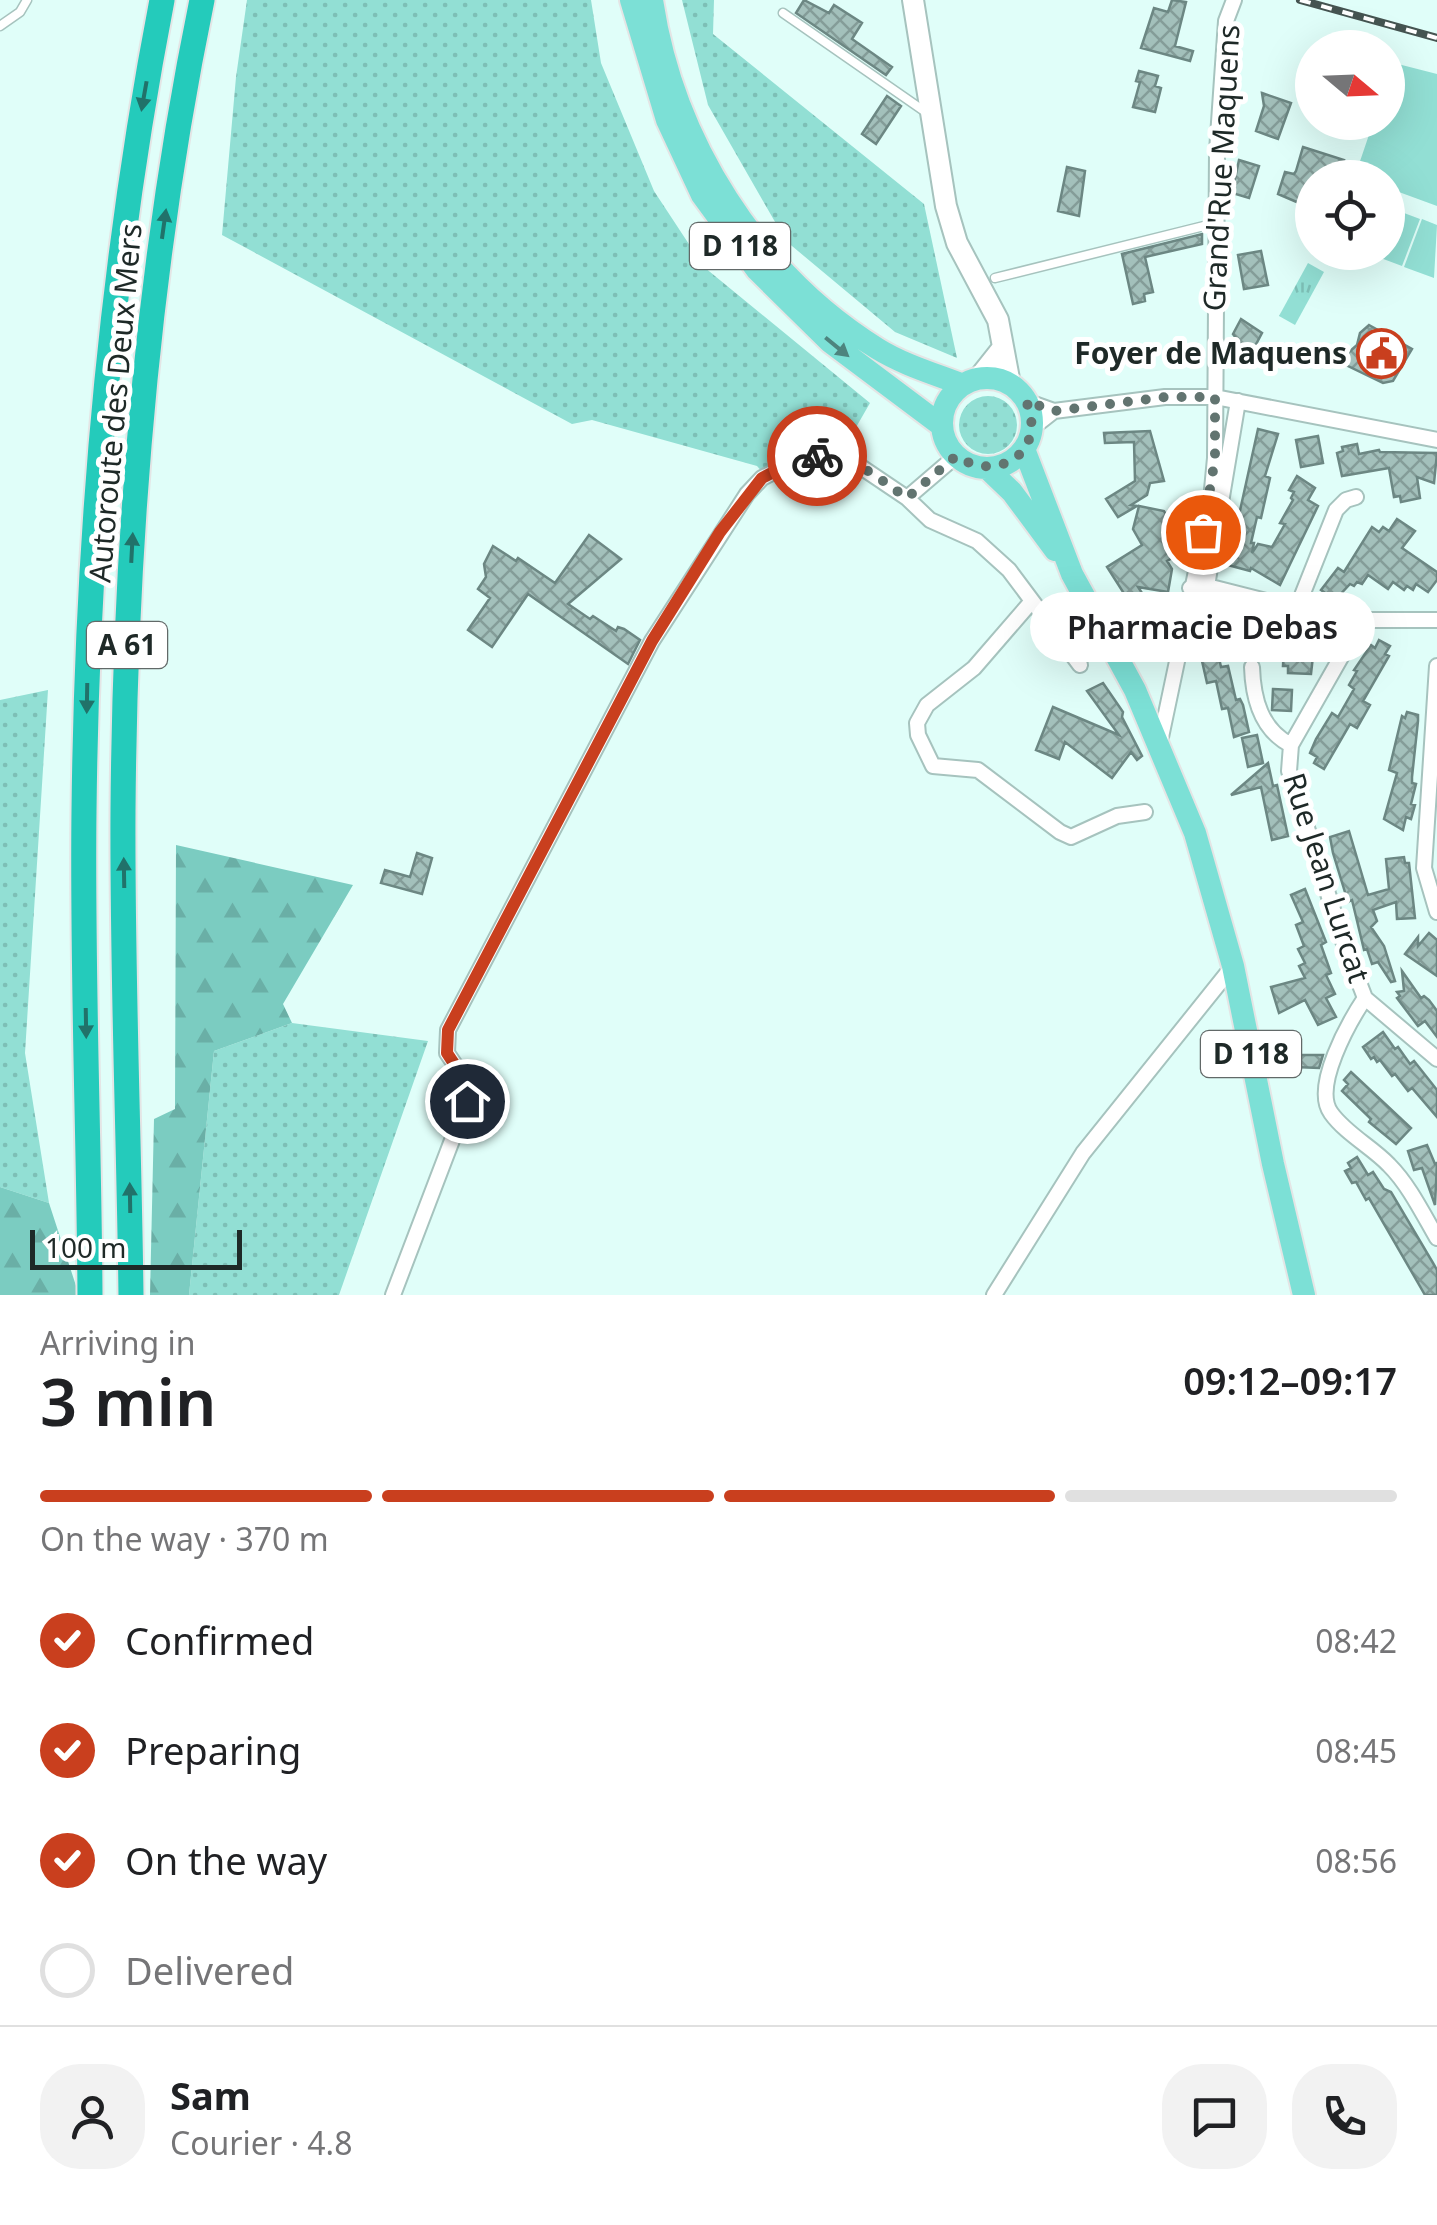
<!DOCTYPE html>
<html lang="en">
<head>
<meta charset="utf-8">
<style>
  body { margin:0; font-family:"Noto Sans",sans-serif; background:#f2f2f2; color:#202124; height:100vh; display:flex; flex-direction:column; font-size:38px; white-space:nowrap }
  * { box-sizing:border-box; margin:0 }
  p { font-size:32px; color:#757577 }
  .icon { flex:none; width:55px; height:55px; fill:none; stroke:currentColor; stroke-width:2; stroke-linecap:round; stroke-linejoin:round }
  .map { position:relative; height:1295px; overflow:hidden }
  .details { display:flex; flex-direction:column; background:#fff; flex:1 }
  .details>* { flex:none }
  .needle { width:65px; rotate:109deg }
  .buttons { position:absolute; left:1295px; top:30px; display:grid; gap:20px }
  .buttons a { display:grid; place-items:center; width:110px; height:110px; border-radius:50%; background:#fff; box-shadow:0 10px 40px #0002; font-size:50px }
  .scale { position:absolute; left:30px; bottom:25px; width:212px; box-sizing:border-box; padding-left:10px; border:5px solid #1e2927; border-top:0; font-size:28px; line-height:35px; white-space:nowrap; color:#1e2927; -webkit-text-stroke:8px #fff; paint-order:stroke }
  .pin { position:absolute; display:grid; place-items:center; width:85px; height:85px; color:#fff; margin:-42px; border:5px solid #fff; border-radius:50%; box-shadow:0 2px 10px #0007 }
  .courier { position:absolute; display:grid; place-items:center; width:100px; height:100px; margin:-50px; border:8px solid #c93f1e; border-radius:50%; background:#fff; color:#222; box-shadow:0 2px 12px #0007 }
  .bubble { position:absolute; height:70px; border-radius:35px; background:#fff; box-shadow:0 10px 40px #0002; font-size:32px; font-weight:600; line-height:70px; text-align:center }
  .headline em { font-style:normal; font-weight:600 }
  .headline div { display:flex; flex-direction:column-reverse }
  .headline { display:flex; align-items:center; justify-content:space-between; height:170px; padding:0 40px }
  h1 { font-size:65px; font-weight:600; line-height:75px }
  .bar { display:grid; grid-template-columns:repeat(4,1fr); gap:15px 10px; align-content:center; height:120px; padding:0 40px }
  .bar i { height:12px; border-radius:8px; background:#e0e0e0 }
  .bar .active { background:#c93f1e }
  .bar p { grid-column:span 4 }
  .line { display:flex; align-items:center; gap:25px; padding:0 40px; border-top:2px solid #e0e0e0 }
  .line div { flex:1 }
  .round { display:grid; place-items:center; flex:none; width:105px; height:105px; border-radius:40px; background:#f2f2f2 }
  ol { padding:0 40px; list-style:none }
  li { display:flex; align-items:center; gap:30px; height:110px }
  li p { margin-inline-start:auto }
  li .icon { padding:10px; border-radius:50%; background:#c93f1e; color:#fff; stroke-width:4 }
  li:last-child { color:#757577 }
  li i { width:55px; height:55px; border:5px solid #e0e0e0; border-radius:50% }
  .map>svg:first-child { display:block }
  .grass { fill:url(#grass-dots) }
  .forest { fill:url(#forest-firs) }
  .park { fill:url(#park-tufts) }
  .pitch { fill:#92dfd4 }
  .building { fill:url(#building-cross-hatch); stroke:#6c8783; stroke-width:2.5 }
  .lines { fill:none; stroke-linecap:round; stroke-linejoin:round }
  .service-casing { stroke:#a6c3be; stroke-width:11 }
  .minor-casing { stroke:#a6c3be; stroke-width:18 }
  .secondary-casing { stroke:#a6c3be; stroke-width:24 }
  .primary-casing { stroke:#e4e5e5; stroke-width:26 }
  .motorway-casing { stroke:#e4e5e5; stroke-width:29 }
  .service { stroke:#fff; stroke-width:8 }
  .minor { stroke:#fff; stroke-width:14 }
  .secondary { stroke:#fff; stroke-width:20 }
  .primary { stroke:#7ce0d6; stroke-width:22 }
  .motorway { stroke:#24cbbb; stroke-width:25 }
  .rail-casing { stroke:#455451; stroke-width:8 }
  .rail { stroke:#fff; stroke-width:4; stroke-dasharray:11; stroke-linecap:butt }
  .oneway { fill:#21726a }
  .oneway2 { fill:#4d847e }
  .done { stroke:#627470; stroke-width:10; stroke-dasharray:0 18 }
  .route { stroke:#c93f1e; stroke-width:12 }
  .labels { text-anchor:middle; stroke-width:10; stroke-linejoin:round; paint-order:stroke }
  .shield { fill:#fff; stroke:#626968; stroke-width:2.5 }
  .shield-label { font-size:28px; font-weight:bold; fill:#1e2927 }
  .street-label { font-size:30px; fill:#1e2927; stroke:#fff }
  .poi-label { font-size:30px; font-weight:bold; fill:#1e2927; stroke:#fff; text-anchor:end }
</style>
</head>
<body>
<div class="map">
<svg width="1437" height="1295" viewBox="0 0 1437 1295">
  <defs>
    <pattern id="grass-dots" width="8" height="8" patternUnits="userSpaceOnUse" patternTransform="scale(2.5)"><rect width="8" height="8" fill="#92dfd4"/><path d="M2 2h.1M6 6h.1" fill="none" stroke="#7dbfb6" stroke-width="1.8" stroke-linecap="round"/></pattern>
    <pattern id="forest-firs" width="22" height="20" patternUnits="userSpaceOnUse" patternTransform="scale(2.5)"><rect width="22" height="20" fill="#7bccc1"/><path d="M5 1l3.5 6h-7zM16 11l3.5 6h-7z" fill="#6aafa6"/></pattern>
    <pattern id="park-tufts" width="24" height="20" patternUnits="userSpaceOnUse" patternTransform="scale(2.5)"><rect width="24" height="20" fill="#92dfd4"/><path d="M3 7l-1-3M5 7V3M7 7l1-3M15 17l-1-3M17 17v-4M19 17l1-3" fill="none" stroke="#7dbfb6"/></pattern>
    <pattern id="building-cross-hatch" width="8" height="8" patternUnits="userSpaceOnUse" patternTransform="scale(2.5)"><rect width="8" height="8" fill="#a3c0bb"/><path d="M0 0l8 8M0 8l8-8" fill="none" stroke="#849c98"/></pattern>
  </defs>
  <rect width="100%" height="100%" fill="#e0fef9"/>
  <path class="grass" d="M 247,0 L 591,0 L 601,63 L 654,191 L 704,267 L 870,403 L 832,469 L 770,481 L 757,466 L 592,420 L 572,424 L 222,235 L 236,77 Z
    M 682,0 L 714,0 L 713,34 L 924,204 L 957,358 L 895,332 L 786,241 L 708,105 Z
    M959 425a29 29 0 1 1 58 0a29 29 0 1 1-58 0Z
    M 48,690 L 25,1053 L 49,1203 L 0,1187 L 0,700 Z
    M 292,1023 L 428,1041 L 339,1295 L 189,1295 L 214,1051 Z"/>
  <path class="forest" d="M 176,845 L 353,885 L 283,1004 L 292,1023 L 214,1051 L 189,1295 L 150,1295 L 154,1119 L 175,1109 Z
    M 0,1187 L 49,1203 L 79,1295 L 0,1295 Z"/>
  <path class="park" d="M 1308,263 L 1324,272 L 1295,325 L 1279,316 Z"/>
  <path class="pitch" d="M 1394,63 L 1437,74 L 1437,206 L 1388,188 L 1388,178 L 1355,176 L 1373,123 L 1388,122 L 1388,81 Z
    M 1388,207 L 1420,219 L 1402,266 L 1370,254 L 1388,252 Z
    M 1422,219 L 1437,225 L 1434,278 L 1404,267 Z"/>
  <path class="building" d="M 804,0 L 829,13 L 834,5 L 862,23 L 852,39 L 892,67 L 886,75 L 796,13 Z
    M 1172,0 L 1186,2 L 1175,46 L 1193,51 L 1190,61 L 1141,48 L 1154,8 L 1168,12 Z
    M 1139,71 L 1158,76 L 1155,86 L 1161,88 L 1155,112 L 1133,107 L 1140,82 L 1136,81 Z
    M 1262,93 L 1291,103 L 1278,139 L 1256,131 L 1264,106 Z
    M 887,96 L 901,106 L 876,144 L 862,134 Z
    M 1303,147 L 1344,160 L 1338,178 L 1312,178 L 1312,205 L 1306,203 L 1306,206 L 1278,194 L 1285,172 L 1294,174 L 1296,171 Z
    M 1239,160 L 1259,166 L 1249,198 L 1232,193 Z
    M 1067,167 L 1085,171 L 1079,216 L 1058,211 Z
    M 1202,234 L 1202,244 L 1145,257 L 1153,292 L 1144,294 L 1145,301 L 1133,304 L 1122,254 Z
    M 1261,251 L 1268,285 L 1244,289 L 1238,255 Z
    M 1241,319 L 1262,333 L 1253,350 L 1240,343 L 1233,334 Z
    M 1369,325 L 1412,349 L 1393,381 L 1383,383 L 1346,365 L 1348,353 L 1357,345 L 1360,333 Z
    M 1258,429 L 1278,434 L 1265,476 L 1270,478 L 1261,518 L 1257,517 L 1251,543 L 1254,543 L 1252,553 L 1258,544 L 1272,547 L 1285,524 L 1280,523 L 1293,500 L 1291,498 L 1294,492 L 1289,490 L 1297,476 L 1315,488 L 1308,500 L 1318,506 L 1280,585 L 1251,568 L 1250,571 L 1228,565 Z
    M 1150,431 L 1164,481 L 1150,483 L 1147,495 L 1131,505 L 1137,506 L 1118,517 L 1106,499 L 1135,481 L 1134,442 L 1105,443 L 1104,433 Z
    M 1318,436 L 1323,463 L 1301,467 L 1296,440 Z
    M 1357,444 L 1359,454 L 1379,450 L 1380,452 L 1437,453 L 1434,483 L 1417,477 L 1420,498 L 1401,502 L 1400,496 L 1394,497 L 1389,468 L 1342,476 L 1337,453 L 1343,451 L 1342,447 Z
    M 1139,506 L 1164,511 L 1180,538 L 1176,556 L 1167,561 L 1172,569 L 1168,592 L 1138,587 L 1159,619 L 1146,628 L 1107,567 L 1142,545 L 1133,529 Z
    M 1397,519 L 1415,531 L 1402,548 L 1437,572 L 1437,580 L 1428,592 L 1416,584 L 1413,590 L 1407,586 L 1404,590 L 1393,582 L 1388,589 L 1368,575 L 1362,584 L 1357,582 L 1354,586 L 1350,584 L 1335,600 L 1321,590 L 1338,568 L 1344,572 L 1372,527 L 1379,532 L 1383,527 L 1389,531 Z
    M 589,535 L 621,559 L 568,604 L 590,619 L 593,616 L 616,631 L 618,627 L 624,629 L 640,640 L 628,664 L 528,594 L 492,647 L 468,630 L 490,598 L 478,589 L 486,577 L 484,564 L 493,546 L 516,561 L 518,558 L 555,583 Z
    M 1237,614 L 1243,625 L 1255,618 L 1266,636 L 1254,643 L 1251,639 L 1245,643 L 1239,633 L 1215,647 L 1216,635 L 1211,626 Z
    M 1274,630 L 1308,632 L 1307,646 L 1314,647 L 1311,674 L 1288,673 L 1288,666 L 1283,666 L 1284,643 Z
    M 1379,640 L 1390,646 L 1385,654 L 1389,656 L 1363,701 L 1370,705 L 1357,728 L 1350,724 L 1324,769 L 1314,763 L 1317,757 L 1310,753 L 1316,739 L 1332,713 L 1338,717 L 1354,689 L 1349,685 L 1357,671 L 1354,670 L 1371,645 L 1375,648 Z
    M 1219,658 L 1221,667 L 1228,666 L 1236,700 L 1240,699 L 1243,705 L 1249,732 L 1234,737 L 1228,708 L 1222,709 L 1216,681 L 1207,683 L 1202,661 Z
    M 1103,683 L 1123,712 L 1122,717 L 1142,756 L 1137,760 L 1131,752 L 1112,778 L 1065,742 L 1059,759 L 1036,750 L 1053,707 L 1119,735 L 1087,691 Z
    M 1273,689 L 1292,690 L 1291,711 L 1272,710 Z
    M 1407,712 L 1418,715 L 1418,721 L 1412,777 L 1412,783 L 1416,784 L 1411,804 L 1415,805 L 1411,819 L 1406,817 L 1403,830 L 1384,819 L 1397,773 L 1389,770 L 1402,716 L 1405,718 Z
    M 1257,735 L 1263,763 L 1248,767 L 1242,738 Z
    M 1268,763 L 1273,786 L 1277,785 L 1288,836 L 1272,840 L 1261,787 L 1231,795 Z
    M 1349,831 L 1368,895 L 1389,889 L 1386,859 L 1404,857 L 1405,863 L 1409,863 L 1415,918 L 1397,919 L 1396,902 L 1373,910 L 1377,921 L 1371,927 L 1384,946 L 1395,981 L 1391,982 L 1378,962 L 1372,964 L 1367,949 L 1364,950 L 1352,900 L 1348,902 L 1333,853 L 1330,837 Z
    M 417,853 L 432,858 L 422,894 L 381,883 L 385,870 L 410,877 Z
    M 1305,889 L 1326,942 L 1321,945 L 1331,973 L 1326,975 L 1335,994 L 1326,998 L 1336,1017 L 1318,1025 L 1305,1000 L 1279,1013 L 1271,987 L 1305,978 L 1299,966 L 1305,963 L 1298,949 L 1304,946 L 1296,925 L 1303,922 L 1291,895 Z
    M 1429,933 L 1437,940 L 1437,976 L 1405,954 L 1418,937 L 1418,946 Z
    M 1402,971 L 1421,998 L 1424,996 L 1429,1000 L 1437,1011 L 1437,1037 L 1425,1021 L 1418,1026 L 1397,998 L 1400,996 L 1397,992 L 1404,991 Z
    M 1383,1032 L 1395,1049 L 1398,1047 L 1410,1064 L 1414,1061 L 1437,1090 L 1437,1117 L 1412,1088 L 1408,1091 L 1395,1074 L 1392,1076 L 1380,1060 L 1377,1062 L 1374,1057 L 1371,1059 L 1363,1047 Z
    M 1291,1055 L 1323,1055 L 1319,1068 L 1295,1067 Z
    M 1351,1072 L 1411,1128 L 1396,1144 L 1369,1122 L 1371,1119 L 1342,1091 L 1348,1084 L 1344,1080 Z
    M 1427,1145 L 1435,1164 L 1437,1163 L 1435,1205 L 1422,1168 L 1414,1170 L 1408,1151 Z
    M 1357,1157 L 1368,1175 L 1373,1172 L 1384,1189 L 1391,1192 L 1433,1263 L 1437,1270 L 1437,1295 L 1425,1295 L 1369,1198 L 1366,1200 L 1356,1182 L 1352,1183 L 1345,1171 L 1351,1168 L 1348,1163 Z"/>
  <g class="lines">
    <defs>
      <path id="service" d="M 783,13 L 927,113
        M 0,26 L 20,12 L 27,0
        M 995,278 L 1216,223"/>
      <path id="minor" d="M 1026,401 L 1054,411 L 1165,397 L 1215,397 L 1437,440
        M 1031,429 L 1054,411
        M 907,498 L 930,520 L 977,541 L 1009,570 L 1080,665
        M 1207,586 L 1238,401
        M 1190,588 L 1207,586 L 1341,620 L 1437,620
        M 1032,601 L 974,668 L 927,705 L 917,723 L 918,735 L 933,766 L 978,770 L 1060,832 L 1071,837 L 1117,816 L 1145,812
        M 1297,608 L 1336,510 L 1346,500 L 1356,497
        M 1361,622 L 1291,745 L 1289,771 L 1343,941 L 1365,998 L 1437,1059
        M 1437,666 L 1424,868 L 1437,912
        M 1252,667 C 1253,699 1261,730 1291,745
        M 1160,742 L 1211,500 L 1215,458 L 1217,151 L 1226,21 L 1234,0
        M 1365,998 C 1349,1022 1312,1087 1331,1113 C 1346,1134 1372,1147 1389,1165 C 1409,1185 1423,1214 1437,1238
        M 393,1295 L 467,1101 L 466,1081 L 447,1053 L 448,1030 L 652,641 L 747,494 L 762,478 L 797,460 L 825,455 L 861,467 L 907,498 L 956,456
        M 994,1295 L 1083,1153 L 1233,966"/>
      <path id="secondary" d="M 913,0 L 946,206 L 957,243 L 998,320 L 1010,384
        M 978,379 L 1001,350"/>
      <path id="primary" d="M 631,0 L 667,120 L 702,195 L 757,270 L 830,342 L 942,426
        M 652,0 C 673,141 757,274 878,349 C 904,365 935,374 963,385
        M942 423a45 45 0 1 1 90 0a45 45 0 1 1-90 0Z
        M 1024,449 L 1072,574 L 1135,690 L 1195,833 L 1233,966 L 1273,1164 L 1304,1295
        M 987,468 L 1012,492 L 1055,550"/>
      <path id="motorway" d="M 90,1295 C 89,1134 82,972 84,811 C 87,539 110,268 162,0
        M 131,1295 C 129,1134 122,972 123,811 C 125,540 147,266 202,0"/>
    </defs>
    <use href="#service" class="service-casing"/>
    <use href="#minor" class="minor-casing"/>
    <use href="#secondary" class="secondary-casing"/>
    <use href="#primary" class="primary-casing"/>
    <use href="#motorway" class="motorway-casing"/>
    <use href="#service" class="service"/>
    <use href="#minor" class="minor"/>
    <use href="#secondary" class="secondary"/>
    <use href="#primary" class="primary"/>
    <use href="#motorway" class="motorway"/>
    <defs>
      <path id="rail" d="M 1300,0 L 1437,38"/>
    </defs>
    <use href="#rail" class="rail-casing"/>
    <use href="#rail" class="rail"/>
  </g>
  <defs><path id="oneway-solid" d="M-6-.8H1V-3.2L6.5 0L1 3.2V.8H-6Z" transform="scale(2.5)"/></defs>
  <g class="oneway">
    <use href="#oneway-solid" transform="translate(144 96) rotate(100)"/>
    <use href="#oneway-solid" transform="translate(164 224) rotate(-82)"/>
    <use href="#oneway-solid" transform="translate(132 548) rotate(-87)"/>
    <use href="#oneway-solid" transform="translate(87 698) rotate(91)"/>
    <use href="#oneway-solid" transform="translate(124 873) rotate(-91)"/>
    <use href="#oneway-solid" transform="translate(86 1023) rotate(89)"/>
    <use href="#oneway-solid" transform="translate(130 1198) rotate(-91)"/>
  </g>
  <use class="oneway2" href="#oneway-solid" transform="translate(837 347) rotate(39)"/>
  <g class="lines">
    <path class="done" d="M 817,456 C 849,452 882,481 907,498 L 956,456 C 999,484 1048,451 1026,401 L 1054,411 L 1166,397 L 1215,397 L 1215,458 L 1203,532"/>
    <path class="route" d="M 467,1101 L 466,1082 L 447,1053 L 448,1030 L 652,641 L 720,532 L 762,478 L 797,460 L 817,456"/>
  </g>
  <defs>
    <symbol id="civic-ring" viewBox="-11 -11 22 22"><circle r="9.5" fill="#fff" stroke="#c93f1e" stroke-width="1.5"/><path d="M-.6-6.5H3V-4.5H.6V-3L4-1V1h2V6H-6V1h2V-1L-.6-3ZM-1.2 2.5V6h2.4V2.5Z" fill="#c93f1e"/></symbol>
  </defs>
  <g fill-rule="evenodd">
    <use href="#civic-ring" x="1354" y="326" width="55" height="55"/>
  </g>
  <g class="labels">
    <g class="shield">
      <rect x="690" y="223" width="100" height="46" rx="8"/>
      <rect x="87" y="622" width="80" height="46" rx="8"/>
      <rect x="1201" y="1031" width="100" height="46" rx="8"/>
    </g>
    <g class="shield-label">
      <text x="740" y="256">D 118</text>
      <text x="127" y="655">A 61</text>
      <text x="1251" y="1064">D 118</text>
    </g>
    <g class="street-label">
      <text transform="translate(1222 168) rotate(-87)" y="10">Grand'Rue Maquens</text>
      <text transform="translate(116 403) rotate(-85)" y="10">Autoroute des Deux Mers</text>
      <text transform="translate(1326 878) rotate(72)" y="10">Rue Jean Lurcat</text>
    </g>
    <g class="poi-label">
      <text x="1347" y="364">Foyer de Maquens</text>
    </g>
  </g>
</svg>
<div class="buttons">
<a><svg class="needle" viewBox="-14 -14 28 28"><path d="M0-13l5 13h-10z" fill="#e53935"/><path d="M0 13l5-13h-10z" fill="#757577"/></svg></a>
<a><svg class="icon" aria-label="locate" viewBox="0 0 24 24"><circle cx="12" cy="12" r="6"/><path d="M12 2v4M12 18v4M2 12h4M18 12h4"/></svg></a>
</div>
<div class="scale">100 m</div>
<div class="pin" style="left:1203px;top:532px;background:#ea580c"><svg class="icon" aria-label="bag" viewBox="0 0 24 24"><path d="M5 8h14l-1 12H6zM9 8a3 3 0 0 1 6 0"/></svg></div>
<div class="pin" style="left:467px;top:1101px;background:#1f2937"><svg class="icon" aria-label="home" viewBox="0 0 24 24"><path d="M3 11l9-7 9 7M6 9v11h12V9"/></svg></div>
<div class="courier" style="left:817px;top:456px"><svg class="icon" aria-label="bike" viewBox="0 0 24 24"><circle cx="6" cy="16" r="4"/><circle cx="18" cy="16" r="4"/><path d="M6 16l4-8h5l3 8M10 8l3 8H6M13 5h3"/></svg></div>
<div class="bubble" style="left:1030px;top:592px;width:345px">Pharmacie Debas</div>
</div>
<section class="details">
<div class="headline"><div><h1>3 min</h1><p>Arriving in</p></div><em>09:12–09:17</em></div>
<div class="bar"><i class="active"></i><i class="active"></i><i class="active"></i><i></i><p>On the way · 370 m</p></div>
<ol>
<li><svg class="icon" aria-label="check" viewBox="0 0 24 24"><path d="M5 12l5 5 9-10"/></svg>Confirmed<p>08:42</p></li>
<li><svg class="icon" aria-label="check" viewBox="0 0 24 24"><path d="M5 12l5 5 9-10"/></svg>Preparing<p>08:45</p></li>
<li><svg class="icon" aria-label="check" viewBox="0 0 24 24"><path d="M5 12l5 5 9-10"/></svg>On the way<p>08:56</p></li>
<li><i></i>Delivered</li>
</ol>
<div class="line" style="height:180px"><a class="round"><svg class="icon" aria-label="person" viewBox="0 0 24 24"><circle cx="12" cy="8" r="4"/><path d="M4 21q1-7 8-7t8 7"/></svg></a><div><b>Sam</b><p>Courier · 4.8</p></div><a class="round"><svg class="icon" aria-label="chat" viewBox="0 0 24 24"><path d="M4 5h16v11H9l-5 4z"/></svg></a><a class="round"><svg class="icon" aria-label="phone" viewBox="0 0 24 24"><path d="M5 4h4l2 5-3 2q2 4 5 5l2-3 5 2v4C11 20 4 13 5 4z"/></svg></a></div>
</section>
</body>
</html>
